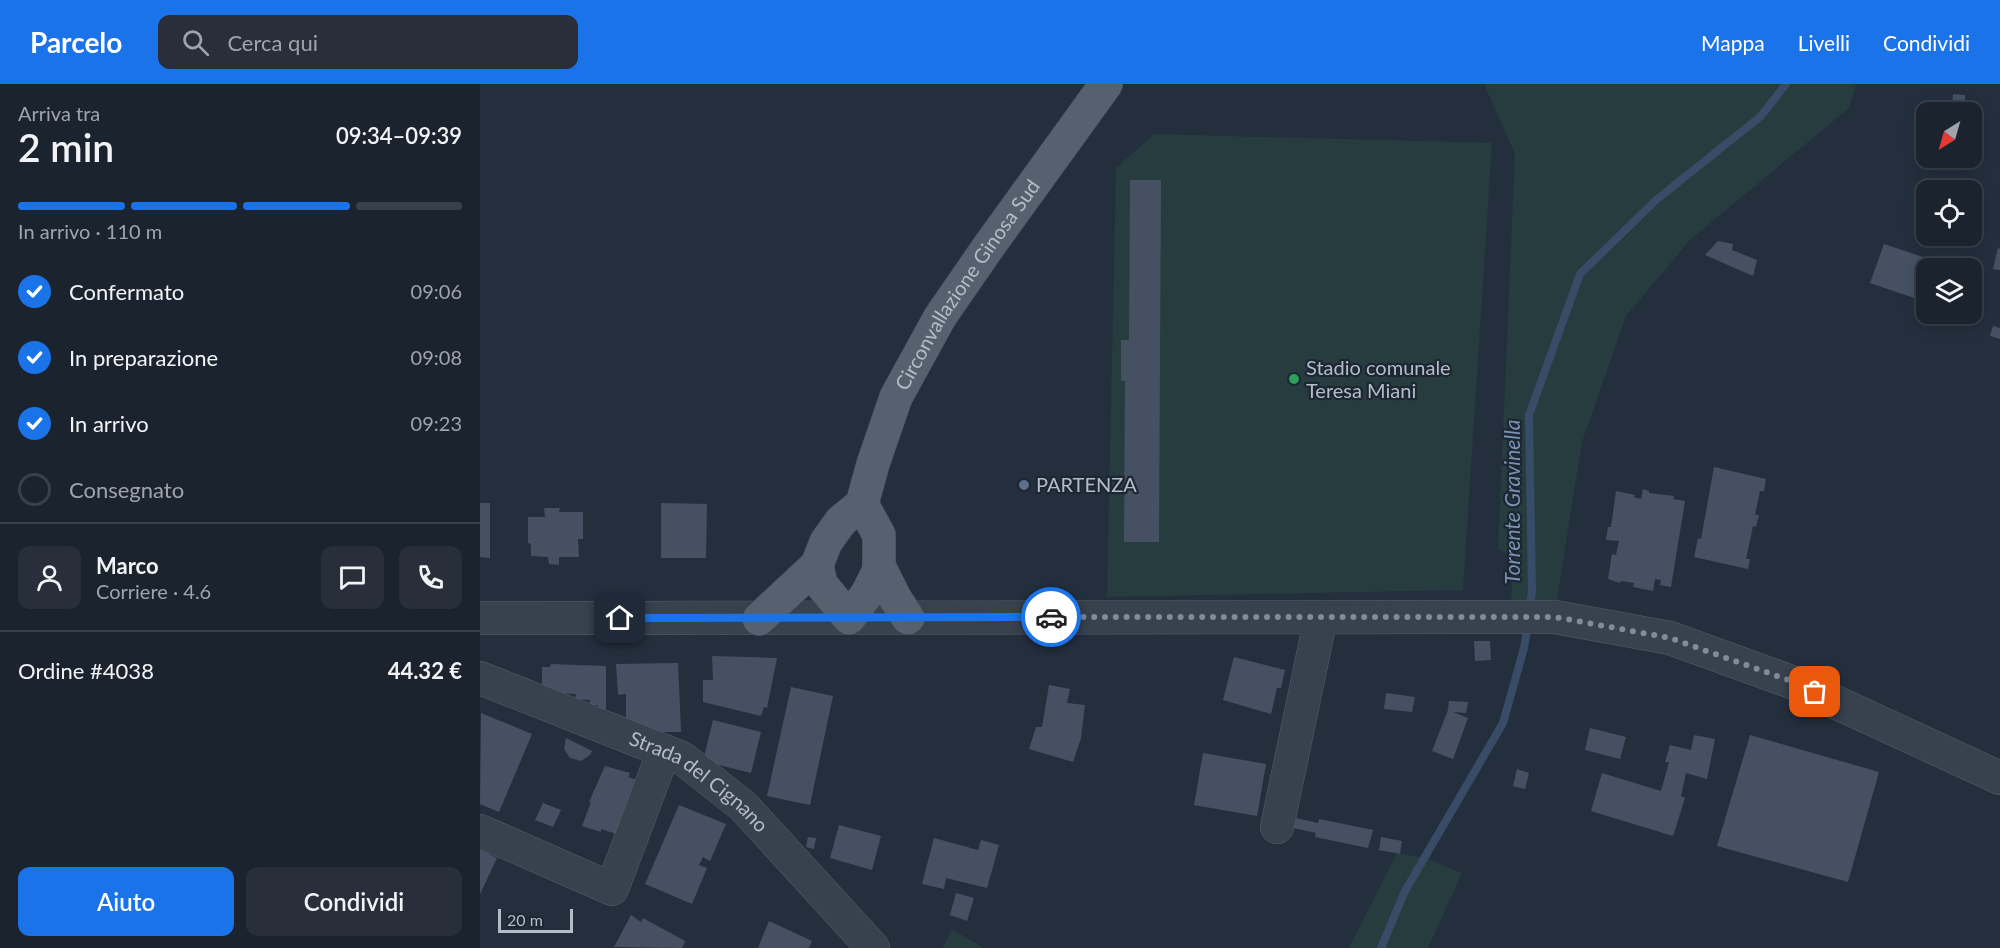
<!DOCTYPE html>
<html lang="it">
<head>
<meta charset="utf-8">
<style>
  body { margin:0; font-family:Lato,sans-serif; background:#282f3a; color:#f1f3f6; height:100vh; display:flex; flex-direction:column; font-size:22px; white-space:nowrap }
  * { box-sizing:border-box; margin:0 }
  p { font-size:20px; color:#a0a4aa }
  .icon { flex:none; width:33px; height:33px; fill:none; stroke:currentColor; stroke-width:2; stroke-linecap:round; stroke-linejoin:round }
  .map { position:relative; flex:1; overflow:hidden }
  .drawer { display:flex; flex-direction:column; background:#1b232e; width:480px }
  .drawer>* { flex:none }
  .needle { width:39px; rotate:217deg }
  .controls { position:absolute; left:1436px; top:18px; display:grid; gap:12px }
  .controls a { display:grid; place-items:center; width:66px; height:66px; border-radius:12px; background:#1b232e; box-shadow:0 3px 15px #0003,0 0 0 2px #39404a; font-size:30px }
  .scale { position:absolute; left:18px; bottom:15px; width:75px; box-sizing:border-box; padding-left:6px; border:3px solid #b4bcc9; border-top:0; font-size:16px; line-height:21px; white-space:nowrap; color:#b4bcc9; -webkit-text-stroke:4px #1d2633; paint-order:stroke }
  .pin { position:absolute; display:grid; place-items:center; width:51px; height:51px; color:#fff; margin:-26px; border-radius:12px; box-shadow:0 3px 9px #0006 }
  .courier { position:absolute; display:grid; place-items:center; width:60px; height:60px; margin:-30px; border:4px solid #1a73e8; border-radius:50%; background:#fff; color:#222; box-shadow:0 2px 8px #0007 }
  .summary em { font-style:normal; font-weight:600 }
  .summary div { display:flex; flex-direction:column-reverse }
  .summary { display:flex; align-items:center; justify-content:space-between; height:102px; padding:0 18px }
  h1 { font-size:39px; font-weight:600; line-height:45px }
  .bar { display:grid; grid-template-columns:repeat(4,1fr); gap:9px 6px; align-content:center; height:72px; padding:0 18px }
  .bar i { height:8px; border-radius:4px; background:#39404a }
  .bar .selected { background:#1a73e8 }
  .bar p { grid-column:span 4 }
  .line { display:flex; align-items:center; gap:15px; padding:0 18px; border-top:2px solid #39404a }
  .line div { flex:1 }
  .round { display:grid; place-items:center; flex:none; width:63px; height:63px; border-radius:12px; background:#282f3a }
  ol { padding:0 18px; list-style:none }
  li { display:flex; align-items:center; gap:18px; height:66px }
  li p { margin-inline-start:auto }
  li .icon { padding:6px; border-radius:50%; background:#1a73e8; color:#fff; stroke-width:4 }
  li:last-child { color:#a0a4aa }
  li i { width:33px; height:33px; border:3px solid #39404a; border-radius:50% }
  .primary-button { display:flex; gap:12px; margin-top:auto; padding:12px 18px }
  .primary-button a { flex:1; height:69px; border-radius:12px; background:#1a73e8; color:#fff; font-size:24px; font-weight:600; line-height:69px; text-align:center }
  .primary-button a+a { background:#282f3a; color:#f1f3f6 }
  header { display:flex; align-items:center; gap:36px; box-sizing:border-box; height:84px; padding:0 30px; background:#1a73e8; color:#fff }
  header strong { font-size:28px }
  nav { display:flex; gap:33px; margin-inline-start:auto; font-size:21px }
  .search { width:420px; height:54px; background:#282f3a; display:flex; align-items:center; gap:15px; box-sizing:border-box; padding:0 21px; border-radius:12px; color:#a0a4aa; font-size:22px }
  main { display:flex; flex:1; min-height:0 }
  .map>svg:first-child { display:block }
  .green { fill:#263c3f }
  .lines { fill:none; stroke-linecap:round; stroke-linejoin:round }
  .stream { stroke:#394c67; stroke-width:8 }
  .building { fill:#455162 }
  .minor-casing { stroke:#565f6c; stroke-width:34 }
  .major-casing { stroke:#414a57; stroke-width:34 }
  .minor { stroke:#38414e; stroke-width:33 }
  .major { stroke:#56606e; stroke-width:33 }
  .done { stroke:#828b98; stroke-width:6; stroke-dasharray:0 10.8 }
  .route { stroke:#1a73e8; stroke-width:8 }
  .leisure-dot { fill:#2e9e5b; stroke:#1d2633; stroke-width:2 }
  .service-dot { fill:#5c6f8a; stroke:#1d2633; stroke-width:2 }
  .labels { text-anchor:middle; stroke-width:4.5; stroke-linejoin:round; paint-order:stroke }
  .street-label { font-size:20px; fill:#b4bcc9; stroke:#1d2633 }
  .poi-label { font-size:20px; fill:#b4bcc9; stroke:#1d2633; text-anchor:start }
  .water-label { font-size:21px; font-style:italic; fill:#7c92b1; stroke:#1d2633 }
</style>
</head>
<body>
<header>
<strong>Parcelo</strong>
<div class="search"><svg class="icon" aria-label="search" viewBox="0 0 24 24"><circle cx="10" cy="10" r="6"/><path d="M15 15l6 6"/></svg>Cerca qui</div>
<nav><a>Mappa</a><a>Livelli</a><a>Condividi</a></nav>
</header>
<main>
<section class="drawer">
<div class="summary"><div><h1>2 min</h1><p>Arriva tra</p></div><em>09:34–09:39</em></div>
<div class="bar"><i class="selected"></i><i class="selected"></i><i class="selected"></i><i></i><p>In arrivo · 110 m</p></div>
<ol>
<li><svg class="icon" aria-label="check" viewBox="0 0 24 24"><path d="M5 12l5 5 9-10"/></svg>Confermato<p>09:06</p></li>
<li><svg class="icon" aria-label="check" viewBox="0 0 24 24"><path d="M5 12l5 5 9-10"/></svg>In preparazione<p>09:08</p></li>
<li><svg class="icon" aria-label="check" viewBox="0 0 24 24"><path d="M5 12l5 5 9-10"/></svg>In arrivo<p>09:23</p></li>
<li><i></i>Consegnato</li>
</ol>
<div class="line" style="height:108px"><a class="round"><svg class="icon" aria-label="person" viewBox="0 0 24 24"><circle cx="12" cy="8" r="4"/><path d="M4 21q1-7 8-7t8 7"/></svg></a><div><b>Marco</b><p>Corriere · 4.6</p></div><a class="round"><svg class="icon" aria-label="chat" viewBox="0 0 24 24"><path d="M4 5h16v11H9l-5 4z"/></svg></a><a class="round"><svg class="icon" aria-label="phone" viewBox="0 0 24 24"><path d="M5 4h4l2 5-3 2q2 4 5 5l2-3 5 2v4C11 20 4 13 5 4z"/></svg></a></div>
<div class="line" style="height:78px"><div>Ordine #4038</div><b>44.32 €</b></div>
<div class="primary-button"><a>Aiuto</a><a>Condividi</a></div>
</section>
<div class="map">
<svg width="1520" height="864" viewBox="0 0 1520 864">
  <rect width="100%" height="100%" fill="#242f3e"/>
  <path class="green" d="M 1004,0 L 1376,0 L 1369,24 L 1211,155 L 1146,232 L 1102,358 L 1076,521 L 1031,521 L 1033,472 L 1018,465 L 1035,70 Z
    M 674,50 L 1012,59 L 983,506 L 627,513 L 636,84 Z
    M 917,769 L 945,774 L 982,789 L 948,864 L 869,864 Z
    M 472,845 L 503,864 L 463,864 Z"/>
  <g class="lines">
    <path class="stream" d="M 1050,525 L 1052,507 L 1049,331 L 1100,190 L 1176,116 L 1281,32 L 1306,0
      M 901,864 L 925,807 L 1023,639 L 1044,564 L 1048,540"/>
  </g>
  <path class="building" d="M 1473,10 L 1485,11 L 1485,22 L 1472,22 Z
    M 650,96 L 681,96 L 679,458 L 644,458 L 645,297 L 641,297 L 641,256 L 649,256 Z
    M 1238,157 L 1253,160 L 1252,166 L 1277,176 L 1273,192 L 1225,171 Z
    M 1404,160 L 1461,179 L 1459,184 L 1446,184 L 1446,218 L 1390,199 Z
    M 1518,164 L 1520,165 L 1520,186 L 1513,185 Z
    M 1513,242 L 1520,244 L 1520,255 L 1510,252 Z
    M 1234,383 L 1286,395 L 1284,407 L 1280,407 L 1275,431 L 1279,431 L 1276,443 L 1273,442 L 1266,475 L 1270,475 L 1268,485 L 1214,473 L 1218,454 L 1221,455 Z
    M 1163,405 L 1169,407 L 1169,409 L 1194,412 L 1193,415 L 1205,417 L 1191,503 L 1180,501 L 1181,496 L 1175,495 L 1173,507 L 1153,503 L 1154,499 L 1141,497 L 1140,499 L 1128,495 L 1132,470 L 1136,471 L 1139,457 L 1126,456 L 1128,443 L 1131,443 L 1136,407 L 1155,411 L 1154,413 L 1161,415 Z
    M 0,419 L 10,419 L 10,474 L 0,473 Z
    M 181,419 L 227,420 L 226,474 L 181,474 Z
    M 64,424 L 80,424 L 79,428 L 103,428 L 103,455 L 98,455 L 99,473 L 79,473 L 79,481 L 69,480 L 68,473 L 51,472 L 51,460 L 48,459 L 48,433 L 65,433 Z
    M 994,557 L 1010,557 L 1011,576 L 995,577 Z
    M 232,572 L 297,574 L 287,624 L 284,623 L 281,632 L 223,618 L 223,596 L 233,596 Z
    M 754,573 L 805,586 L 801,604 L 797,604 L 791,630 L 743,616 Z
    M 198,579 L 201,648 L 180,648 L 146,642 L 146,610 L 138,611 L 136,580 Z
    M 71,580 L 126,582 L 126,625 L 118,625 L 118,621 L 110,621 L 110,616 L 95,615 L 96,610 L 62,608 L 62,583 L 70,583 Z
    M 569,601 L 590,605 L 587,619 L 605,621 L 601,654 L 593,678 L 549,665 L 556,643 L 562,643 Z
    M 311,603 L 353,612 L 330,721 L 287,712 Z
    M 906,609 L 935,613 L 932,628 L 904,625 Z
    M 969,617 L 988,618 L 986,629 L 973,628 L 988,634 L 973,675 L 952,667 L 968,626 Z
    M 1,629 L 52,650 L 19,728 L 0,720 Z
    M 233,636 L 281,648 L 271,689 L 223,677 Z
    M 1110,644 L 1146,653 L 1140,675 L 1105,666 Z
    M 1214,651 L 1235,655 L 1227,695 L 1206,689 L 1201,712 L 1205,714 L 1193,752 L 1111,727 L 1122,689 L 1181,707 L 1189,678 L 1185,678 L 1190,661 L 1211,666 Z
    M 1270,651 L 1399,688 L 1368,798 L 1237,762 Z
    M 86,654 L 112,667 L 110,671 L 101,677 L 90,674 L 84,665 Z
    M 723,669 L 786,680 L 777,732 L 714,721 Z
    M 125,682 L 150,689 L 148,693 L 161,697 L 136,750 L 121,745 L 121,748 L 102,742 L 111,718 L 109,718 Z
    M 1037,685 L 1049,689 L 1045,705 L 1033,702 Z
    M 63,719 L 81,726 L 73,743 L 55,736 Z
    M 199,721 L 246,740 L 230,777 L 223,773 L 219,781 L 227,784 L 212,820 L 165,800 Z
    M 811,733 L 838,739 L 839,735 L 893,746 L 888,764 L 835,753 L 836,749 L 809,743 Z
    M 359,741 L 401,752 L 392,786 L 350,774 Z
    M 328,753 L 336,754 L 334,765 L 326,763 Z
    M 901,753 L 922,757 L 920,770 L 899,766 Z
    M 454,754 L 498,766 L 501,756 L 519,761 L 507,804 L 466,794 L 464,805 L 442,800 Z
    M 0,765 L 17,774 L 0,810 Z
    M 476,809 L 494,814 L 487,837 L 470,831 Z
    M 151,831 L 161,838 L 163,834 L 205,857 L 202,864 L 134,863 Z
    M 289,837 L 332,857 L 329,864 L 278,864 Z"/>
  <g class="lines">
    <defs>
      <g id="minor">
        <path d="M 0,534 L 1075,533 L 1190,554 L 1314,599 L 1520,694"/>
        <path id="s1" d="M 0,594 L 202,674 L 263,722 L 393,864"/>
        <path d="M 797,743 L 841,533"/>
        <path d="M 0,747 L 132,805 L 184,667"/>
      </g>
      <g id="major">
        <path d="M 337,481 L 341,500 L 369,534 L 387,510 L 399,486 L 399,451 L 382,420"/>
        <path d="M 399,482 L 415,514 L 428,534"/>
        <path id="s2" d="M 279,535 L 337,481 L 346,458 L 361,437 L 382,420 L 393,380 L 416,313 L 460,233 L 509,162 L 626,0"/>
      </g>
    </defs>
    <use href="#minor" class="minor-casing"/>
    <use href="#major" class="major-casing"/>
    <use href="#minor" class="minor"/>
    <use href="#major" class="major"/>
  </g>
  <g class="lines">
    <path class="done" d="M 571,533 L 1075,533 L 1190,554 L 1314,598 L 1335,608"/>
    <path class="route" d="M 140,534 L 571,533"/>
  </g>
  <circle class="leisure-dot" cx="814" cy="295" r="6"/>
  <circle class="service-dot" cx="544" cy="401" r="6"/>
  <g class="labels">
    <g class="street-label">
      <text dy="7" stroke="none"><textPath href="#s2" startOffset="402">Circonvallazione Ginosa Sud</textPath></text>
      <text dy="7" stroke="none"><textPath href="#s1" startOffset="244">Strada del Cignano</textPath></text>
    </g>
    <g class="poi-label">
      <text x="826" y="291">Stadio comunale<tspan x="826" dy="23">Teresa Miani</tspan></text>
      <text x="556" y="408">PARTENZA</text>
    </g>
    <g class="water-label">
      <text transform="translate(1033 418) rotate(-90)" y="7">Torrente Gravinella</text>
    </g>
  </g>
</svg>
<div class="controls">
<a><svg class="needle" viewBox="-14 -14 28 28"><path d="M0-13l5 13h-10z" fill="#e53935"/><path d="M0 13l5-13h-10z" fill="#a0a4aa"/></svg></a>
<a><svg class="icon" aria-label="locate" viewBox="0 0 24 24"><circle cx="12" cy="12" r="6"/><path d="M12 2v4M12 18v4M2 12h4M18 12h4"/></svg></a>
<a><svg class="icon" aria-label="layers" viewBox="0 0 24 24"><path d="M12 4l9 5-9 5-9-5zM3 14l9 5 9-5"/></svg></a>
</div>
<div class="scale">20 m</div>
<div class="pin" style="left:1335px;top:608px;background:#ea580c"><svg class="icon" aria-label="bag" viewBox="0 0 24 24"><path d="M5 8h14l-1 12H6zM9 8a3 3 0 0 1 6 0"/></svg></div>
<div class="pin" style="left:140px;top:534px;background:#1f2937"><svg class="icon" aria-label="home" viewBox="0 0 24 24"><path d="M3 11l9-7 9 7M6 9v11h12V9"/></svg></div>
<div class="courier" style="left:571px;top:533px"><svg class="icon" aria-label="car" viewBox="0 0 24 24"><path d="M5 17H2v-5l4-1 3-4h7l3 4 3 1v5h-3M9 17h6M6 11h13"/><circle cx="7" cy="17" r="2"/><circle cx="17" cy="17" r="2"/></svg></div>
</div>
</main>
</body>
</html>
